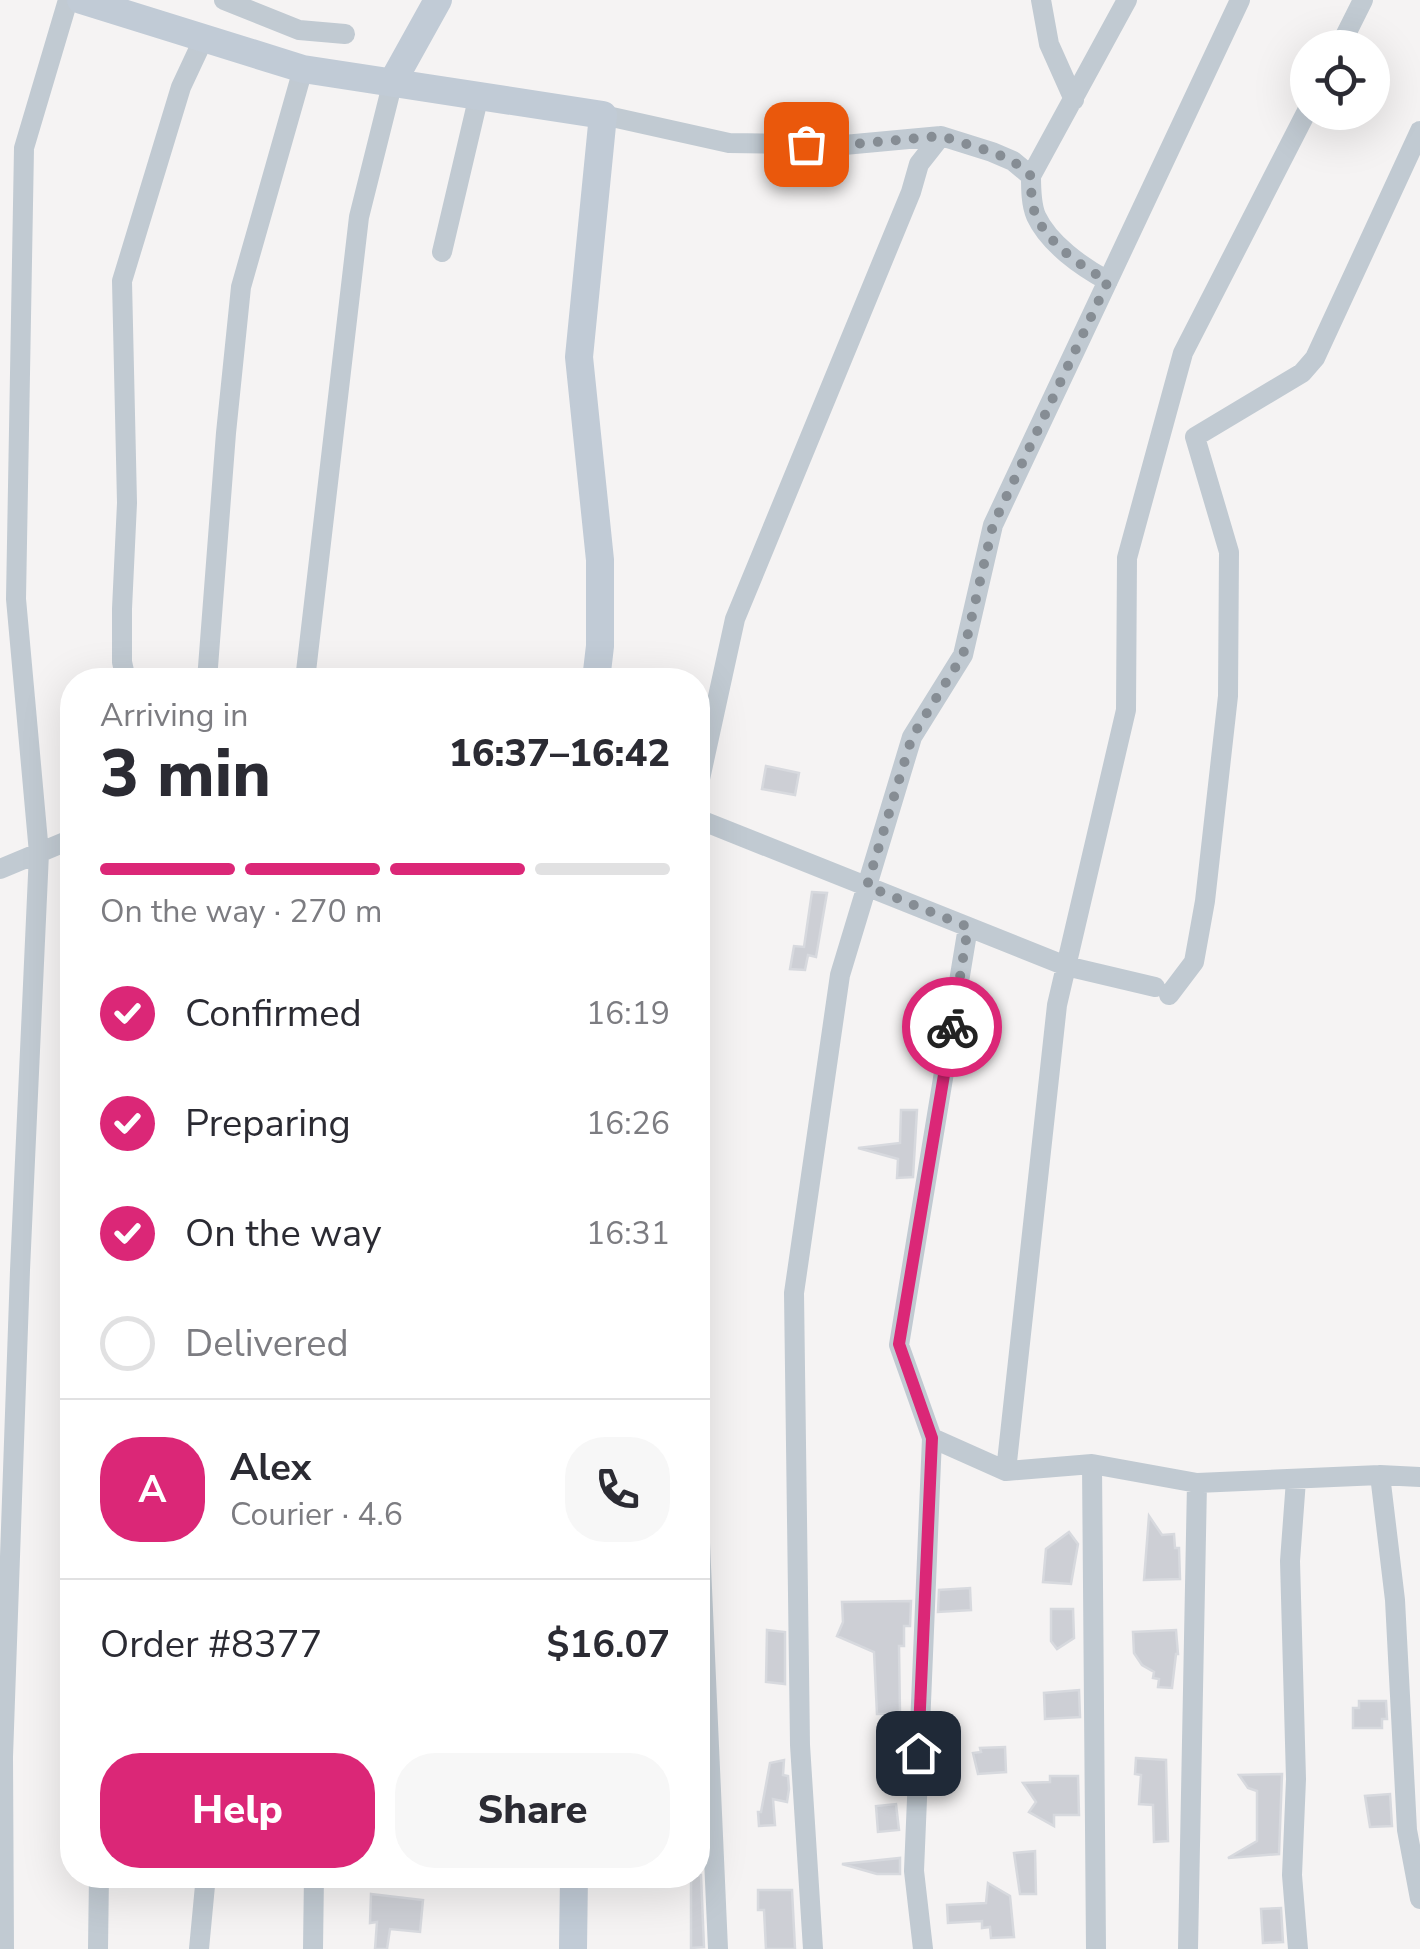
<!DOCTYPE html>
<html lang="en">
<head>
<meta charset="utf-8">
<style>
  body { margin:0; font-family:"Nunito Sans",sans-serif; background:#f7f7f7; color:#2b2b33; height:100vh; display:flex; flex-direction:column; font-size:38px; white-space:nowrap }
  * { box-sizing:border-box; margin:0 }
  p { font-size:32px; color:#7c7c81 }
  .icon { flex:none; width:55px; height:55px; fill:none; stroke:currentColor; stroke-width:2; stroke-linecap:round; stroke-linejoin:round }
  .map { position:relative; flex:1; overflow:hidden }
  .drawer { position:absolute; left:60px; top:668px; width:650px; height:1220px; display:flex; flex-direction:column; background:#fff; border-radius:40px; box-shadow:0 10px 40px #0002 }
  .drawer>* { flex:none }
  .buttons { position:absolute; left:1290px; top:30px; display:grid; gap:20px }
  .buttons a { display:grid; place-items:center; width:100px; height:100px; border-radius:50%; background:#fff; box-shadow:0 10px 40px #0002; font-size:50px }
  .pin { position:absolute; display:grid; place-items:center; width:85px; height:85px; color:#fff; margin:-42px; border-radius:20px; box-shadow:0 5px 15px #0006 }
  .courier { position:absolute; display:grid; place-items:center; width:100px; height:100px; margin:-50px; border:8px solid #db2777; border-radius:50%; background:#fff; color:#222; box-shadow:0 2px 12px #0007 }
  .headline em { font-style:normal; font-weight:800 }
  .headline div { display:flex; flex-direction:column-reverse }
  .headline { display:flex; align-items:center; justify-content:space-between; height:170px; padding:0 40px }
  h1 { font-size:65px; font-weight:800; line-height:75px }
  .bar { display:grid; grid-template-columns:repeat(4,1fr); gap:15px 10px; align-content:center; height:120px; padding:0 40px }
  .bar i { height:12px; border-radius:8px; background:#e1e1e2 }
  .bar .on { background:#db2777 }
  .bar p { grid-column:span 4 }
  .line { display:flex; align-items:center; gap:25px; padding:0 40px; border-top:2px solid #e1e1e2 }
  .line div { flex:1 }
  .round { display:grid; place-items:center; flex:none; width:105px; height:105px; border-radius:40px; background:#f7f7f7 }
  ol { padding:0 40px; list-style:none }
  li { display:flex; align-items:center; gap:30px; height:110px }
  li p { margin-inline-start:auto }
  li .icon { padding:10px; border-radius:50%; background:#db2777; color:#fff; stroke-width:4 }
  li:last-child { color:#7c7c81 }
  li i { width:55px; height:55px; border:5px solid #e1e1e2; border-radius:50% }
  .cta { display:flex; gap:20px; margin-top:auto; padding:20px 40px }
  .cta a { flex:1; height:115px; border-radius:40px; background:#db2777; color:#fff; font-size:40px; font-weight:800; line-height:115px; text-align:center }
  .cta a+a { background:#f7f7f7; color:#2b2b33 }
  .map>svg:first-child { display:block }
  .building { fill:#cdcfd5; stroke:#d7d9de; stroke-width:2.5 }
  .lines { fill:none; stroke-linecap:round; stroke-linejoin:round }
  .street { stroke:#c1cad2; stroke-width:20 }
  .secondary { stroke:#c1cbd6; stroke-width:28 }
  .done { stroke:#868d94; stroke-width:10; stroke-dasharray:0 18 }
  .route { stroke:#db2777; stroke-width:12 }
</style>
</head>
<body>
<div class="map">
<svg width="1420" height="1949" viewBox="0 0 1420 1949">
  <rect width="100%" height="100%" fill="#f5f3f3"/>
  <path class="building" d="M 766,766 L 799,773 L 795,795 L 762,789 Z
    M 812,892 L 827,893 L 816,957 L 808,955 L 805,970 L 790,969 L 794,946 L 804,947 Z
    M 901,1110 L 917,1110 L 913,1177 L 897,1178 L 898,1159 L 858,1148 L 900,1143 Z
    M 1149,1516 L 1162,1535 L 1174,1534 L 1175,1548 L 1179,1548 L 1180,1579 L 1144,1580 Z
    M 1069,1532 L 1078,1544 L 1071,1584 L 1043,1582 L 1046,1549 Z
    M 970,1588 L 971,1610 L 938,1612 L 939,1590 Z
    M 911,1601 L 910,1626 L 904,1626 L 904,1646 L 899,1646 L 900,1714 L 877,1714 L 874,1652 L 837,1636 L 843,1622 L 842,1602 Z
    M 1051,1609 L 1073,1609 L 1074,1638 L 1057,1649 L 1051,1641 Z
    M 767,1630 L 785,1632 L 785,1684 L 766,1682 Z
    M 1176,1630 L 1178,1654 L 1176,1654 L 1172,1688 L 1158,1687 L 1159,1679 L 1153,1678 L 1154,1672 L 1142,1665 L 1134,1653 L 1133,1632 Z
    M 1079,1690 L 1080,1717 L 1045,1719 L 1044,1693 Z
    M 1359,1701 L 1386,1701 L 1387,1719 L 1382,1719 L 1382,1728 L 1353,1728 L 1353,1708 L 1359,1708 Z
    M 1005,1747 L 1006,1772 L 978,1774 L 973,1753 L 981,1752 L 980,1748 Z
    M 1136,1758 L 1166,1760 L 1168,1841 L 1154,1842 L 1153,1805 L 1139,1804 L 1141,1775 L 1135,1774 Z
    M 784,1760 L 783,1775 L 788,1776 L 789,1789 L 787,1802 L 773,1799 L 775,1825 L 759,1826 L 758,1812 L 761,1812 L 770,1763 Z
    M 1282,1774 L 1279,1854 L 1228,1858 L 1257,1841 L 1257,1791 L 1248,1788 L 1239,1775 Z
    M 1050,1776 L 1078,1776 L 1079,1815 L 1054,1815 L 1054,1826 L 1029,1812 L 1036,1802 L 1023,1783 L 1050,1782 Z
    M 1390,1794 L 1392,1826 L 1370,1827 L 1365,1796 Z
    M 896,1804 L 899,1830 L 878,1832 L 876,1806 Z
    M 1035,1851 L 1036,1894 L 1020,1894 L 1014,1853 Z
    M 900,1858 L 900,1874 L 877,1874 L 842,1864 Z
    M 691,1875 L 701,1875 L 704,1947 L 691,1948 Z
    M 988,1883 L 1010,1896 L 1014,1937 L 991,1938 L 990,1927 L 982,1928 L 982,1921 L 948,1923 L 947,1905 L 986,1903 Z
    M 758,1890 L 792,1890 L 795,1949 L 766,1949 L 764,1910 L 758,1910 Z
    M 371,1894 L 423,1900 L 420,1932 L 390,1929 L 387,1949 L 375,1949 L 377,1922 L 370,1923 Z
    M 1281,1908 L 1283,1942 L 1263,1943 L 1261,1909 Z"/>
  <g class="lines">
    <path class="street" d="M 224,0 L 299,30 L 345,34
      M 1041,0 L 1049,44 L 1074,100
      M 1339,48 L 1363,0
      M 603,115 L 729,143 L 844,145 L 941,136 L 992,152 L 1013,161 L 1031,176 C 1031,189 1031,204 1036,216 C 1049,244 1082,267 1108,281
      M 1031,176 L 1127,0
      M 442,252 L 479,95
      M 126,680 L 122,662 L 122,609 L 127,503 L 122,281 L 181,87 L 203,40
      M 207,680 L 226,433 L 241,287 L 303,69
      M 305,680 L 359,217 L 393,81
      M 698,788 L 735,619 L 911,192 L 919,164 L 941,136
      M 698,819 L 1066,966 L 1155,987
      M 0,869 L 72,839
      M 968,927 L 899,1345 L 932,1438 L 1006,1471 L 1092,1464 L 1197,1483 L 1380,1475 L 1420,1477
      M 1169,995 L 1194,962 L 1205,901 L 1228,696 L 1229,552 L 1195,437 L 1302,373 L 1315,358 L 1420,131
      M 1092,1464 L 1096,1949
      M 1006,1471 L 1057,1005 L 1126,710 L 1127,558 L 1183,353 L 1308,109
      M 1380,1475 L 1395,1600 L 1407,1830 L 1420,1899
      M 1296,1480 L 1290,1561 L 1296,1779 L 1292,1875 L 1298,1949
      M 698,1498 L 718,1949
      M 4,1949 L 3,1757 L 20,1270 L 39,853 L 16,599 L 24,148 L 68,0
      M 98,1949 L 99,1875
      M 199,1949 L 206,1875
      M 313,1949 L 314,1875
      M 813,1949 L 800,1745 L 794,1293 L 840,975 L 912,737 L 963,655 L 993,525 L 1240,0
      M 923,1949 L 914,1871 L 932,1438
      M 1188,1949 L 1197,1483"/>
    <path class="secondary" d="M 81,0 L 303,69 L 603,115 L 579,357 L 600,560 L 600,646 L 596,680
      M 393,81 L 438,0
      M 573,1949 L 574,1875"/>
  </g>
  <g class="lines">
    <path class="done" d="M 806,144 L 844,145 L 941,136 L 992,152 L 1013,161 L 1031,176 C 1031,189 1031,204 1036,216 C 1049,244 1082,267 1108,281 L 993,525 L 963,655 L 912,737 L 867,886 L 968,927 L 952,1027"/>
    <path class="route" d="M 918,1753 L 932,1438 L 899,1344 L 952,1027"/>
  </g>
</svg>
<div class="buttons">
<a><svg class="icon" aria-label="locate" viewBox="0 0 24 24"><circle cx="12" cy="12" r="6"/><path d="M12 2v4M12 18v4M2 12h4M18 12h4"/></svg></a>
</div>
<div class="pin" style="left:806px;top:144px;background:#ea580c"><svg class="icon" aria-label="bag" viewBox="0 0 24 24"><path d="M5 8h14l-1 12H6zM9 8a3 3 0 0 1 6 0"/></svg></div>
<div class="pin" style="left:918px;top:1753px;background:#1f2937"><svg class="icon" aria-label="home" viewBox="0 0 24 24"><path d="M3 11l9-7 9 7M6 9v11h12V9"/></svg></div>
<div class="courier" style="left:952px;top:1027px"><svg class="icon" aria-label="bike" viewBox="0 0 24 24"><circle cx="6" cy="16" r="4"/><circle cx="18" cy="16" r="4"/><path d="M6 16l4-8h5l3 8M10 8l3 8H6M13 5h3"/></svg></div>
<section class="drawer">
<div class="headline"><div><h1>3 min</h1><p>Arriving in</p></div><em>16:37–16:42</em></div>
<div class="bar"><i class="on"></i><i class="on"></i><i class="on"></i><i></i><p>On the way · 270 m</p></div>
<ol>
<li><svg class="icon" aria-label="check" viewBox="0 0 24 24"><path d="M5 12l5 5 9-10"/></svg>Confirmed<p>16:19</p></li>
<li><svg class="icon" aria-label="check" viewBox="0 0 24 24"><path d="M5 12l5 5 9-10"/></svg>Preparing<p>16:26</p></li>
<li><svg class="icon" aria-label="check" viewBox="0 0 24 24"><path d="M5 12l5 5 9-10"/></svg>On the way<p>16:31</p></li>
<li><i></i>Delivered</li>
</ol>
<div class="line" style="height:180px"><b class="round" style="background:#db2777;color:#fff">A</b><div><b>Alex</b><p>Courier · 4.6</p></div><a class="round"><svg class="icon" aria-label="phone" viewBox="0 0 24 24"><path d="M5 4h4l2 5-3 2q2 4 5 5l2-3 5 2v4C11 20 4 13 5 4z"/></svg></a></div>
<div class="line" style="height:130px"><div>Order #8377</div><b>$16.07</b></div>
<div class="cta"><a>Help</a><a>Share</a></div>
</section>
</div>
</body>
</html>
